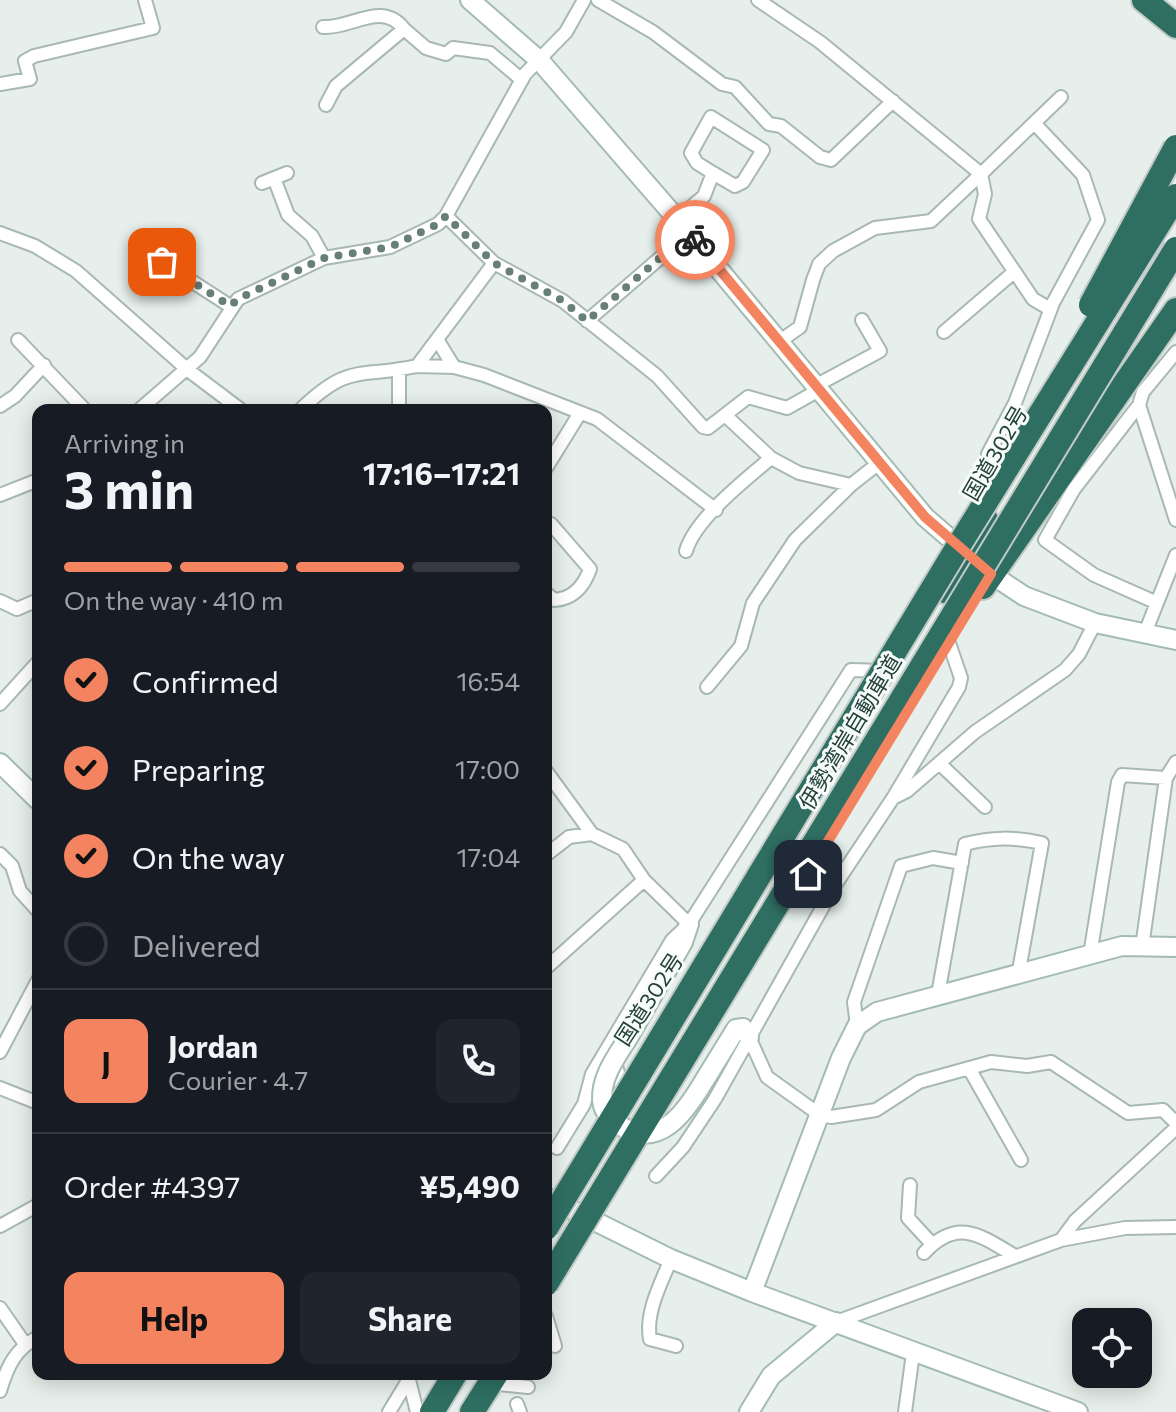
<!DOCTYPE html>
<html lang="en">
<head>
<meta charset="utf-8">
<style>
  body { margin:0; font-family:Commissioner,"Noto Sans JP",sans-serif; background:#20242c; color:#f1f3f6; height:100vh; display:flex; flex-direction:column; font-size:30px; white-space:nowrap }
  * { box-sizing:border-box; margin:0 }
  p { font-size:26px; color:#9ea1a6 }
  .icon { flex:none; width:44px; height:44px; fill:none; stroke:currentColor; stroke-width:2; stroke-linecap:round; stroke-linejoin:round }
  .map { position:relative; flex:1; overflow:hidden }
  .panel { position:absolute; left:32px; top:404px; width:520px; height:976px; display:flex; flex-direction:column; background:#171b24; border-radius:16px; box-shadow:0 4px 20px #0003 }
  .panel>* { flex:none }
  .tools { position:absolute; left:1072px; top:1308px; display:grid; gap:16px }
  .tools a { display:grid; place-items:center; width:80px; height:80px; border-radius:16px; background:#171b24; box-shadow:0 4px 20px #0003; font-size:40px }
  .pin { position:absolute; display:grid; place-items:center; width:68px; height:68px; color:#fff; margin:-34px; border-radius:16px; box-shadow:0 4px 12px #0006 }
  .courier { position:absolute; display:grid; place-items:center; width:80px; height:80px; margin:-40px; border:6px solid #f4845f; border-radius:50%; background:#fff; color:#222; box-shadow:0 2px 10px #0007 }
  .overview em { font-style:normal; font-weight:700 }
  .overview div { display:flex; flex-direction:column-reverse }
  .overview { display:flex; align-items:center; justify-content:space-between; height:136px; padding:0 32px }
  h1 { font-size:52px; font-weight:700; line-height:60px }
  .bar { display:grid; grid-template-columns:repeat(4,1fr); gap:12px 8px; align-content:center; height:96px; padding:0 32px }
  .bar i { height:10px; border-radius:6px; background:#363941 }
  .bar .selected { background:#f4845f }
  .bar p { grid-column:span 4 }
  .line { display:flex; align-items:center; gap:20px; padding:0 32px; border-top:2px solid #363941 }
  .line div { flex:1 }
  .round { display:grid; place-items:center; flex:none; width:84px; height:84px; border-radius:16px; background:#20242c }
  ol { padding:0 32px; list-style:none }
  li { display:flex; align-items:center; gap:24px; height:88px }
  li p { margin-inline-start:auto }
  li .icon { padding:8px; border-radius:50%; background:#f4845f; color:#111; stroke-width:4 }
  li:last-child { color:#9ea1a6 }
  li i { width:44px; height:44px; border:4px solid #363941; border-radius:50% }
  .cta { display:flex; gap:16px; margin-top:auto; padding:16px 32px }
  .cta a { flex:1; height:92px; border-radius:16px; background:#f4845f; color:#111; font-size:32px; font-weight:700; line-height:92px; text-align:center }
  .cta a+a { background:#20242c; color:#f1f3f6 }
  .map>svg:first-child { display:block }
  .lines { fill:none; stroke-linecap:round; stroke-linejoin:round }
  .street-casing { stroke:#a8b8b2; stroke-width:16 }
  .secondary-casing { stroke:#a4bbb3; stroke-width:22 }
  .highway-casing { stroke:#c2cac8; stroke-width:28 }
  .street { stroke:#fff; stroke-width:12 }
  .secondary { stroke:#fff; stroke-width:18 }
  .highway { stroke:#2f6f62; stroke-width:24 }
  .secondary-bridge-casing { stroke:#a4bbb3; stroke-width:22; stroke-linecap:butt }
  .highway-bridge-casing { stroke:#c2cac8; stroke-width:28; stroke-linecap:butt }
  .secondary-bridge { stroke:#fff; stroke-width:18 }
  .highway-bridge { stroke:#2f6f62; stroke-width:24 }
  .done { stroke:#687f78; stroke-width:8; stroke-dasharray:0 14.4 }
  .route { stroke:#f4845f; stroke-width:10 }
  .labels { text-anchor:middle; stroke-width:6; stroke-linejoin:round; paint-order:stroke }
  .street-label { font-size:22px; fill:#24423a; stroke:#f7fbf9 }
</style>
</head>
<body>
<div class="map">
<svg width="1176" height="1412" viewBox="0 0 1176 1412">
  <rect width="100%" height="100%" fill="#e6efeb"/>
  <g class="lines">
    <defs>
      <path id="street" d="M 598,0 L 653,32 L 722,84 L 735,87 L 769,124 L 781,126 L 820,157 L 831,160 L 893,101
        M 758,0 L 820,42 L 981,174 L 931,221 L 875,228 L 833,251 L 819,264 L 813,280 L 800,327 L 780,341
        M 323,27 C 351,29 382,0 404,29
        M 0,84 L 30,79 L 25,61 L 34,56 L 153,28 L 145,0
        M 326,105 L 336,86 L 404,29 L 426,48 L 446,54 L 453,48 L 490,53 L 522,80
        M 274,178 L 288,215 L 312,236 L 324,258
        M 262,183 L 287,173
        M 446,216 L 494,263 L 563,301 L 657,376 L 703,427 L 708,428 L 748,397 L 787,408 L 819,390
        M 677,219 L 704,196 L 713,173 L 697,163 L 691,153 L 711,117 L 763,150 L 743,182 L 735,186 L 713,173
        M 0,233 L 35,246 L 76,271 L 188,370 L 241,410
        M 162,262 L 230,306
        M 1050,309 L 1033,299 L 979,219 L 985,194 L 981,174 L 1061,97
        M 587,321 L 689,233
        M 944,332 L 1014,272
        M 18,340 L 85,410
        M 438,341 L 454,367 L 484,375 L 597,419 L 716,510
        M 1176,352 L 1143,392 L 1139,405 L 1176,520
        M 417,366 L 454,367
        M 399,369 L 399,410
        M 815,386 L 880,351 L 862,320
        M 1139,405 L 1074,489 L 1045,540 L 1094,575 L 1155,602
        M 0,406 L 15,396 L 44,365
        M 139,410 L 200,357 L 238,299 L 324,258 L 390,247 L 438,224 L 446,216 L 525,74 L 566,32 L 584,0
        M 300,410 C 350,362 357,379 417,366 L 494,263
        M 771,458 L 799,473 L 851,485 L 879,463
        M 546,468 L 580,413
        M 998,479 L 988,454 L 1015,403 L 1053,303 L 1098,220 L 1083,175 L 1035,124
        M 0,495 L 38,480
        M 546,525 L 551,524 L 590,569 C 584,586 573,599 554,600 L 546,593
        M 686,551 C 695,519 745,480 771,458 L 725,415
        M 0,601 L 17,609 L 38,600
        M 1145,633 L 1176,555
        M 707,687 L 741,646 L 753,603 L 795,540 L 851,485
        M 0,704 L 38,662
        M 939,763 L 985,807
        M 546,771 L 592,834
        M 893,798 L 907,791 L 975,732 L 1065,670 L 1079,654 L 1095,623
        M 0,854 L 12,866 L 20,891 L 38,911
        M 546,855 L 569,837 L 592,834 L 623,849 L 644,880 L 689,924
        M 1142,947 L 1166,778 L 1176,762
        M 1090,955 L 1118,782 L 1122,775 L 1166,778
        M 546,968 L 644,880
        M 942,995 L 939,989 L 965,844 C 992,837 1014,837 1042,843 L 1018,976
        M 857,1026 L 854,1002 L 901,866 L 933,858 L 962,863
        M 749,1037 L 767,1077 L 820,1115 L 831,1117 L 876,1110 L 919,1082 L 991,1062 L 1027,1066 L 1051,1062 L 1128,1113 L 1163,1110 L 1176,1123
        M 0,1052 L 38,980
        M 614,1058 L 622,1088
        M 970,1070 L 1021,1160
        M 0,1088 L 38,1103
        M 557,1148 L 584,1104 L 592,1074 L 672,940 L 689,924 L 851,670 L 883,671
        M 656,1176 L 683,1147 L 715,1099 L 835,885 L 893,798 L 959,687 L 961,678 L 949,643
        M 910,1185 L 908,1218 L 932,1244
        M 0,1226 L 38,1205
        M 1061,1240 L 1125,1228 L 1176,1227
        M 924,1253 C 957,1217 980,1235 1015,1256
        M 671,1259 C 661,1283 645,1313 650,1339 L 676,1346
        M 0,1308 L 25,1344
        M 546,1316 L 555,1346
        M 836,1322 L 1061,1240 L 1075,1221 L 1176,1128
        M 409,1380 L 417,1412
        M 490,1383 L 528,1387
        M 0,1391 C 7,1367 15,1349 38,1337
        M 517,1404 L 520,1412
        M 389,1412 L 412,1374
        M 905,1412 L 913,1353"/>
      <path id="secondary" d="M 470,0 L 540,61 L 677,219 L 925,517 L 991,574 L 1024,596 L 1095,623 L 1176,640
        M 0,763 L 38,800
        M 628,1038 L 683,942 L 689,924
        M 704,1081 L 736,1029 L 743,1028 L 749,1037
        M 546,1197 L 671,1259 L 752,1292 L 1078,1412
        M 752,1292 L 841,1058 L 857,1026 L 877,1012 L 1122,946 L 1176,947
        M 749,1412 L 771,1376 L 836,1322"/>
      <path id="highway" d="M 1144,0 L 1176,26
        M 983,587 L 1176,310
        M 944,591 L 986,520
        M 432,1412 L 455,1374
        M 472,1412 L 496,1374"/>
    </defs>
    <use href="#street" class="street-casing"/>
    <use href="#secondary" class="secondary-casing"/>
    <use href="#highway" class="highway-casing"/>
    <use href="#street" class="street"/>
    <use href="#secondary" class="secondary"/>
    <use href="#highway" class="highway"/>
    <defs>
      <path id="secondary-bridge" d="M 628,1038 C 616,1057 601,1077 602,1100 C 603,1112 610,1119 619,1125 C 659,1151 685,1113 704,1081"/>
      <path id="highway-bridge" d="M 1091,305 L 1176,147
        M 546,1228 L 959,545 L 1176,196
        M 546,1284 L 1176,249"/>
    </defs>
    <use href="#secondary-bridge" class="secondary-bridge-casing"/>
    <use href="#highway-bridge" class="highway-bridge-casing"/>
    <use href="#secondary-bridge" class="secondary-bridge"/>
    <use href="#highway-bridge" class="highway-bridge"/>
  </g>
  <g class="lines">
    <path class="done" d="M 162,262 L 230,306 L 238,299 L 324,258 L 390,247 L 438,224 L 446,216 L 494,263 L 563,301 L 587,321 L 689,233 L 695,240"/>
    <path class="route" d="M 695,240 L 925,517 L 991,574 L 808,874"/>
  </g>
  <g class="labels">
    <g class="street-label">
      <text transform="translate(995 453) rotate(-60)" y="8">国道302号</text>
      <text transform="translate(850 732) rotate(-59)" y="8">伊勢湾岸自動車道</text>
      <text transform="translate(649 999) rotate(-57)" y="8">国道302号</text>
    </g>
  </g>
</svg>
<div class="tools">
<a><svg class="icon" aria-label="locate" viewBox="0 0 24 24"><circle cx="12" cy="12" r="6"/><path d="M12 2v4M12 18v4M2 12h4M18 12h4"/></svg></a>
</div>
<div class="pin" style="left:162px;top:262px;background:#ea580c"><svg class="icon" aria-label="bag" viewBox="0 0 24 24"><path d="M5 8h14l-1 12H6zM9 8a3 3 0 0 1 6 0"/></svg></div>
<div class="pin" style="left:808px;top:874px;background:#1f2937"><svg class="icon" aria-label="home" viewBox="0 0 24 24"><path d="M3 11l9-7 9 7M6 9v11h12V9"/></svg></div>
<div class="courier" style="left:695px;top:240px"><svg class="icon" aria-label="bike" viewBox="0 0 24 24"><circle cx="6" cy="16" r="4"/><circle cx="18" cy="16" r="4"/><path d="M6 16l4-8h5l3 8M10 8l3 8H6M13 5h3"/></svg></div>
<section class="panel">
<div class="overview"><div><h1>3 min</h1><p>Arriving in</p></div><em>17:16–17:21</em></div>
<div class="bar"><i class="selected"></i><i class="selected"></i><i class="selected"></i><i></i><p>On the way · 410 m</p></div>
<ol>
<li><svg class="icon" aria-label="check" viewBox="0 0 24 24"><path d="M5 12l5 5 9-10"/></svg>Confirmed<p>16:54</p></li>
<li><svg class="icon" aria-label="check" viewBox="0 0 24 24"><path d="M5 12l5 5 9-10"/></svg>Preparing<p>17:00</p></li>
<li><svg class="icon" aria-label="check" viewBox="0 0 24 24"><path d="M5 12l5 5 9-10"/></svg>On the way<p>17:04</p></li>
<li><i></i>Delivered</li>
</ol>
<div class="line" style="height:144px"><b class="round" style="background:#f4845f;color:#111">J</b><div><b>Jordan</b><p>Courier · 4.7</p></div><a class="round"><svg class="icon" aria-label="phone" viewBox="0 0 24 24"><path d="M5 4h4l2 5-3 2q2 4 5 5l2-3 5 2v4C11 20 4 13 5 4z"/></svg></a></div>
<div class="line" style="height:104px"><div>Order #4397</div><b>¥5,490</b></div>
<div class="cta"><a>Help</a><a>Share</a></div>
</section>
</div>
</body>
</html>
